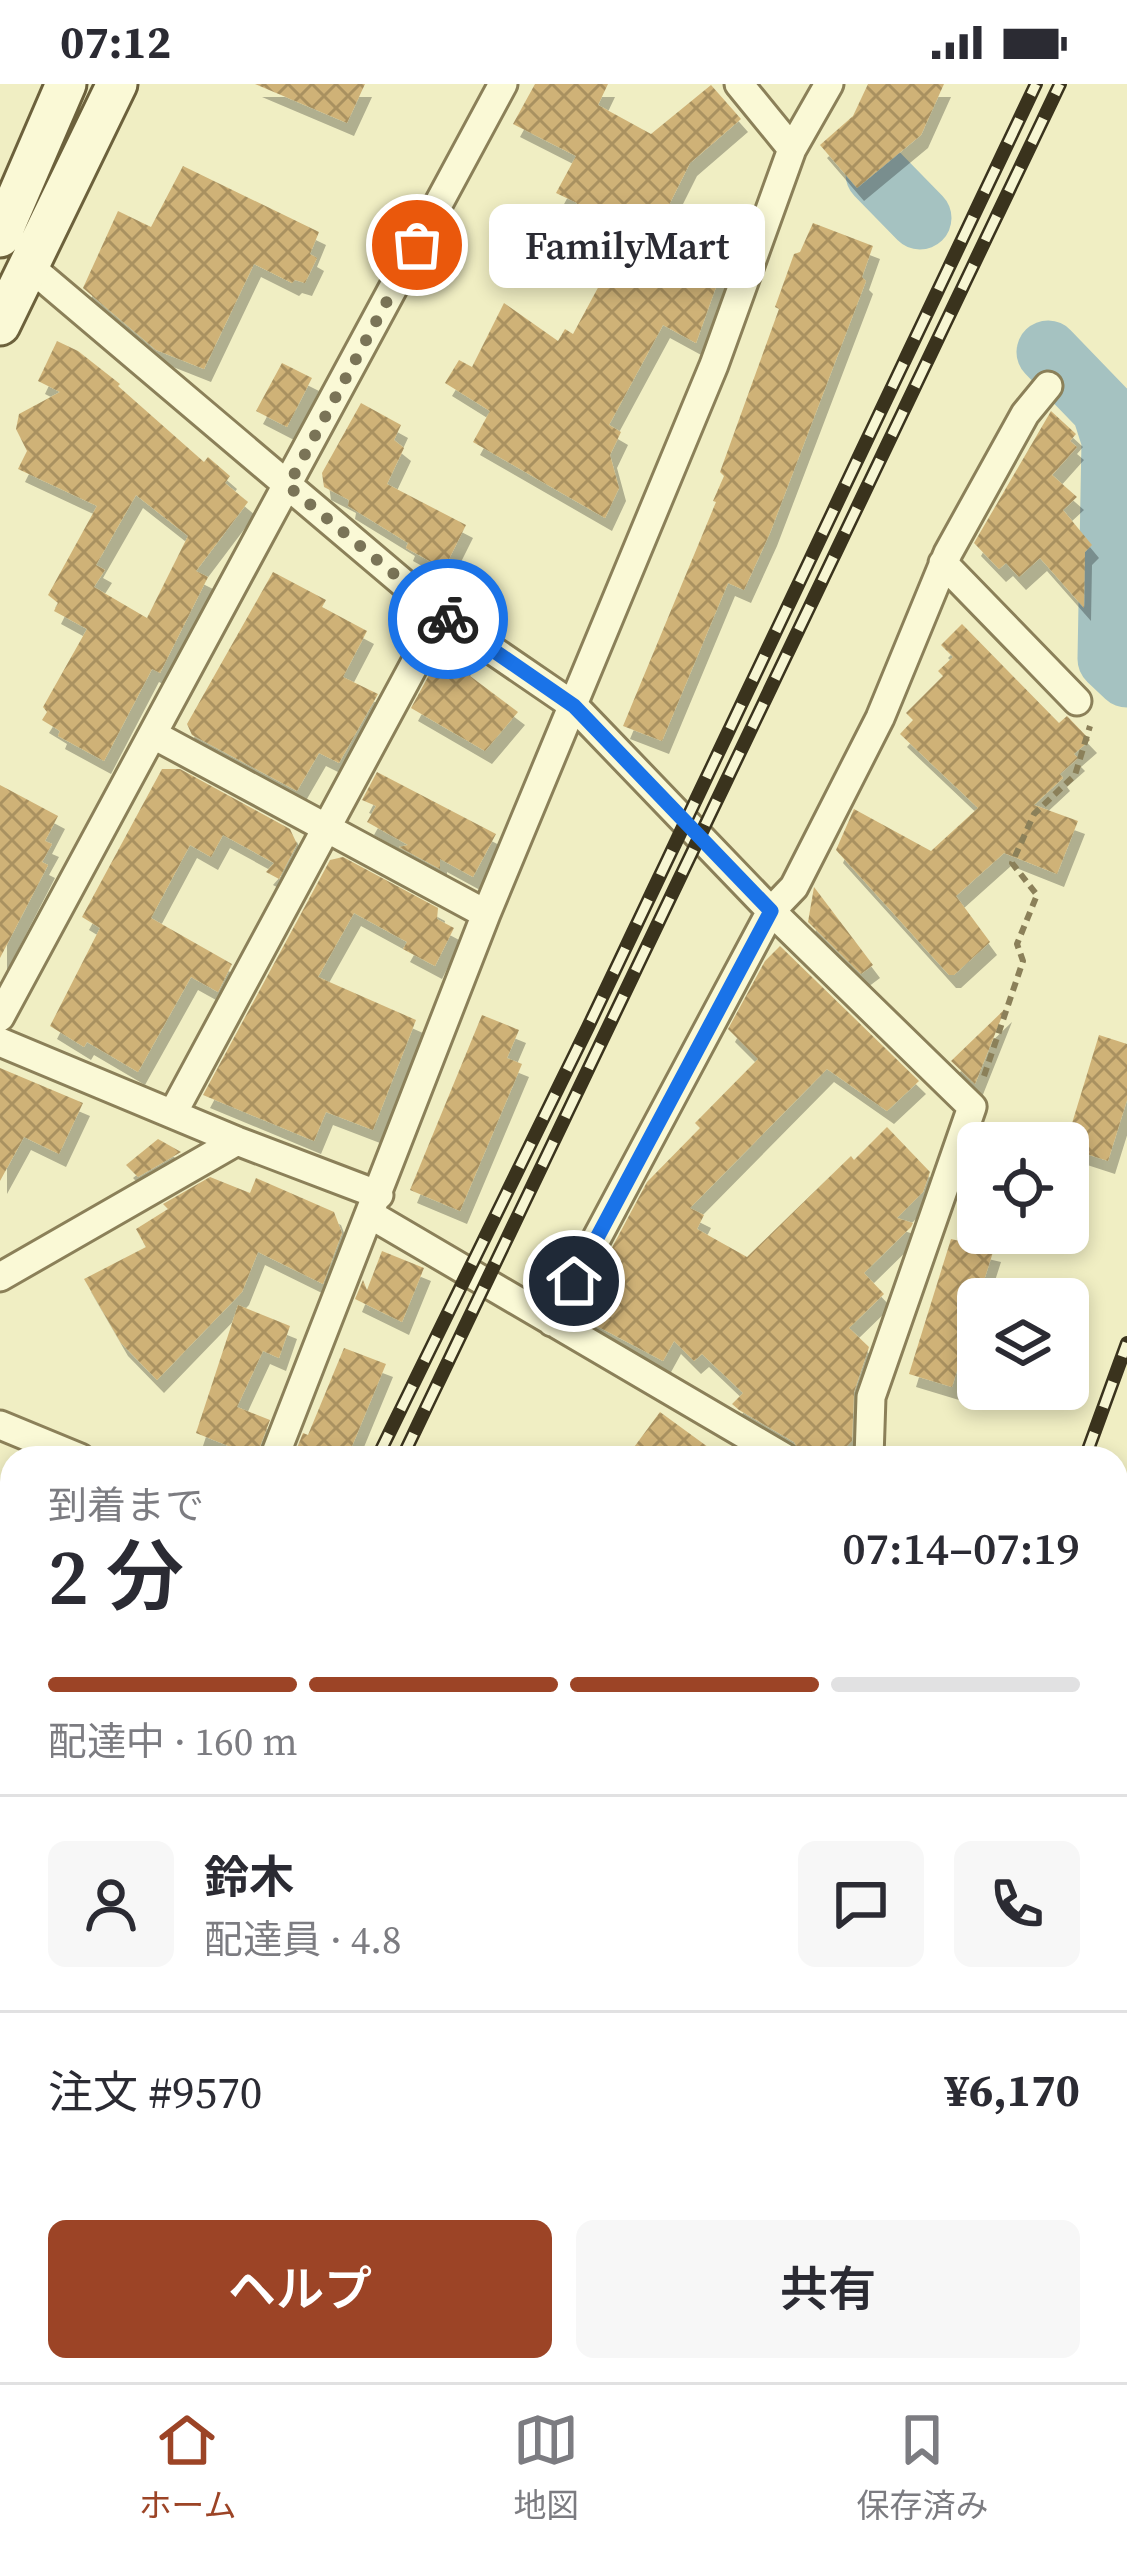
<!DOCTYPE html>
<html lang="ja">
<head>
<meta charset="utf-8">
<style>
  body { margin:0; font-family:"Source Serif 4","Noto Sans JP",serif; background:#f7f7f7; color:#2b2b33; height:100vh; display:flex; flex-direction:column; font-size:45px; white-space:nowrap }
  * { box-sizing:border-box; margin:0 }
  p { font-size:39px; color:#7c7c81 }
  .icon { flex:none; width:66px; height:66px; fill:none; stroke:currentColor; stroke-width:2; stroke-linecap:round; stroke-linejoin:round }
  .map { position:relative; flex:1; overflow:hidden }
  .sheet { position:absolute; left:0px; top:1362px; width:1128px; height:936px; display:flex; flex-direction:column; background:#fff; border-radius:36px 36px 0 0; box-shadow:0 6px 18px #0003 }
  .sheet>* { flex:none }
  .buttons { position:absolute; left:957px; top:1038px; display:grid; gap:24px }
  .buttons a { display:grid; place-items:center; width:132px; height:132px; border-radius:18px; background:#fff; box-shadow:0 6px 18px #0003; font-size:60px }
  .pin { position:absolute; display:grid; place-items:center; width:102px; height:102px; color:#fff; margin:-51px; border:6px solid #fff; border-radius:50%; box-shadow:0 3px 12px #0007 }
  .courier { position:absolute; display:grid; place-items:center; width:120px; height:120px; margin:-60px; border:9px solid #1a73e8; border-radius:50%; background:#fff; color:#222; box-shadow:0 3px 15px #0007 }
  .bubble { position:absolute; height:84px; border-radius:18px; background:#fff; box-shadow:0 6px 18px #0003; font-size:39px; font-weight:600; line-height:84px; text-align:center }
  .head em { font-style:normal; font-weight:600 }
  .head div { display:flex; flex-direction:column-reverse }
  .head { display:flex; align-items:center; justify-content:space-between; height:204px; padding:0 48px }
  h1 { font-size:78px; font-weight:600; line-height:90px }
  .bar { display:grid; grid-template-columns:repeat(4,1fr); gap:18px 12px; align-content:center; height:144px; padding:0 48px }
  .bar i { height:15px; border-radius:9px; background:#e1e1e2 }
  .bar .current { background:#9c4426 }
  .bar p { grid-column:span 4 }
  .line { display:flex; align-items:center; gap:30px; padding:0 48px; border-top:3px solid #e1e1e2 }
  .line div { flex:1 }
  .round { display:grid; place-items:center; flex:none; width:126px; height:126px; border-radius:18px; background:#f7f7f7 }
  .cta { display:flex; gap:24px; margin-top:auto; padding:24px 48px }
  .cta a { flex:1; height:138px; border-radius:18px; background:#9c4426; color:#fff; font-size:48px; font-weight:600; line-height:138px; text-align:center }
  .cta a+a { background:#f7f7f7; color:#2b2b33 }
  .status { display:flex; justify-content:space-between; align-items:center; height:84px; padding:0 60px; background:#fff; direction:ltr }
  .status svg { height:33px; fill:currentColor }
  .dock { display:flex; justify-content:space-around; align-items:center; height:168px; border-top:3px solid #e1e1e2; background:#fff; font-size:33px; color:#7c7c81 }
  .dock a { display:grid; justify-items:center; gap:6px }
  .dock .current { color:#9c4426 }
  .map>svg:first-child { display:block }
  .park { fill:url(#park-dots) }
  .lines { fill:none; stroke-linecap:round; stroke-linejoin:round }
  .river { stroke:#a5c2c1; stroke-width:63 }
  .building { fill:url(#building-cross-hatch); fill-rule:evenodd; filter:url(#shadow) }
  .street-casing { stroke:#8b8059; stroke-width:33 }
  .secondary-casing { stroke:#6c613c; stroke-width:45 }
  .path { stroke:#8b8059; stroke-width:6; stroke-dasharray:9 6; stroke-linecap:butt }
  .street { stroke:#faf9d6; stroke-width:27 }
  .secondary { stroke:#faf9d6; stroke-width:39 }
  .rail-casing { stroke:#3a331d; stroke-width:14 }
  .rail { stroke:#f7f6d3; stroke-width:9; stroke-dasharray:27; stroke-linecap:butt }
  .street-bridge-casing { stroke:#8b8059; stroke-width:33; stroke-linecap:butt }
  .street-bridge { stroke:#faf9d6; stroke-width:27 }
  .done { stroke:#7a7457; stroke-width:12; stroke-dasharray:0 21.6 }
  .route { stroke:#1a73e8; stroke-width:15 }
</style>
</head>
<body>
<div class="status"><b>07:12</b><svg viewBox="0 0 49 12"><path d="M0 12V9h3v3zM5 12V6h3v6zM10 12V3h3v9zM15 12V0h3v12zM26 1h20v11H26zM47 4h2v5h-2z"/></svg></div>
<div class="map">
<svg width="1127" height="2298" viewBox="0 0 1127 2298">
  <defs>
    <pattern id="park-dots" width="8" height="8" patternUnits="userSpaceOnUse" patternTransform="scale(3)"><rect width="8" height="8" fill="#b9ce96"/><path d="M2 2h.1M6 6h.1" fill="none" stroke="#a0b181" stroke-width="1.8" stroke-linecap="round"/></pattern>
    <pattern id="building-cross-hatch" width="8" height="8" patternUnits="userSpaceOnUse" patternTransform="scale(3)"><rect width="8" height="8" fill="#cfb277"/><path d="M0 0l8 8M0 8l8-8" fill="none" stroke="#a99161"/></pattern>
    <filter id="shadow"><feDropShadow dx="7" dy="13" stdDeviation="0" flood-color="#0004"/></filter>
  </defs>
  <rect width="100%" height="100%" fill="#f0eec3"/>
  <path class="park" d="M 1116,1672 L 1127,1676 L 1127,1876 L 1116,1886 Z"/>
  <g class="lines">
    <path class="river" d="M 877,90 L 920,134
      M 1048,268 L 1103,325 L 1113,356 L 1109,575 L 1127,592"/>
  </g>
  <path class="building" d="M 255,0 L 365,0 L 347,39 Z
    M 535,0 L 608,0 L 598,21 L 651,50 L 711,1 L 741,35 L 690,79 L 668,123 L 731,161 L 696,259 L 663,241 L 609,341 L 621,348 L 610,371 L 619,404 L 605,434 L 473,358 L 490,327 L 445,299 L 459,276 L 472,283 L 504,219 L 558,257 L 565,245 L 573,250 L 621,161 L 569,134 L 577,119 L 556,109 L 576,72 L 513,40 Z
    M 868,0 L 944,0 L 921,51 L 857,104 L 820,61 L 853,32 Z
    M 183,82 L 319,148 L 310,170 L 317,174 L 305,199 L 295,196 L 292,199 L 254,180 L 204,285 L 156,266 L 83,204 L 118,127 L 151,143 Z
    M 813,139 L 873,162 L 862,193 L 866,197 L 770,449 L 744,506 L 728,499 L 662,657 L 623,642 L 716,418 L 713,417 L 724,392 L 720,388 L 779,225 L 775,223 L 794,170 L 800,168 Z
    M 57,257 L 78,267 L 120,300 L 118,302 L 204,378 L 208,373 L 230,392 L 225,399 L 248,418 L 196,487 L 208,493 L 160,589 L 152,585 L 104,677 L 58,652 L 60,647 L 42,636 L 47,628 L 43,623 L 87,545 L 54,527 L 58,519 L 48,511 L 97,422 L 18,385 L 27,367 L 16,345 L 19,330 L 60,308 L 38,297 ZM 136,411 L 188,452 L 147,534 L 94,503 L 105,486 L 96,481 Z
    M 282,279 L 312,294 L 287,343 L 256,327 Z
    M 361,319 L 401,341 L 394,356 L 404,364 L 387,400 L 466,441 L 444,485 L 406,464 L 408,459 L 348,422 L 349,416 L 324,403 L 322,389 Z
    M 1051,327 L 1076,350 L 1070,357 L 1077,363 L 1052,391 L 1077,413 L 1063,426 L 1092,461 L 1085,468 L 1084,524 L 1040,474 L 1019,493 L 1006,479 L 999,485 L 974,459 Z
    M 273,488 L 326,516 L 322,523 L 367,547 L 343,593 L 378,610 L 339,679 L 319,669 L 297,707 L 192,651 L 187,640 Z
    M 962,540 L 1059,639 L 1067,632 L 1090,656 L 1074,670 L 1078,674 L 1060,690 L 1063,694 L 1034,721 L 1078,737 L 1057,790 L 1004,769 L 956,812 L 990,858 L 954,891 L 949,891 L 836,766 L 854,725 L 931,767 L 978,724 L 900,650 L 913,636 L 906,629 L 943,592 L 938,587 L 953,573 L 941,561 Z
    M 441,569 L 472,589 L 470,592 L 518,628 L 485,667 L 411,624 Z
    M 162,685 L 180,685 L 290,745 L 297,760 L 279,795 L 266,788 L 274,779 L 223,751 L 211,773 L 190,761 L 151,834 L 232,880 L 218,908 L 191,893 L 138,988 L 87,958 L 84,963 L 50,942 L 100,844 L 82,833 Z
    M 377,688 L 496,750 L 473,793 L 440,775 L 440,785 L 399,763 L 408,761 L 367,738 L 376,722 L 362,716 Z
    M 0,701 L 58,732 L 45,757 L 52,760 L 42,778 L 48,781 L 0,874 Z
    M 343,773 L 438,824 L 437,835 L 454,844 L 435,882 L 403,865 L 407,858 L 354,829 L 318,893 L 416,936 L 373,1046 L 326,1028 L 314,1057 L 203,1011 L 330,776 Z
    M 814,803 L 873,881 L 861,890 L 808,838 Z
    M 780,862 L 919,997 L 887,1027 L 827,985 L 690,1124 L 704,1131 L 697,1145 L 747,1173 L 851,1072 L 854,1076 L 887,1043 L 930,1088 L 923,1108 L 897,1134 L 913,1139 L 911,1143 L 864,1189 L 884,1210 L 849,1244 L 869,1263 L 854,1308 L 852,1357 L 835,1374 L 803,1374 L 794,1358 L 739,1326 L 732,1320 L 743,1309 L 702,1270 L 694,1277 L 674,1257 L 663,1277 L 576,1231 L 647,1098 L 700,1044 L 695,1039 L 758,975 L 728,945 L 765,877 Z
    M 1005,925 L 975,1000 L 951,977 Z
    M 482,931 L 519,946 L 507,974 L 522,980 L 460,1127 L 410,1106 Z
    M 1099,951 L 1127,960 L 1127,1016 L 1108,1077 L 1068,1064 L 1066,1059 Z
    M 0,984 L 83,1019 L 59,1070 L 24,1053 L 0,1097 Z
    M 158,1055 L 181,1068 L 138,1093 L 126,1081 Z
    M 210,1093 L 250,1109 L 256,1094 L 334,1128 L 342,1149 L 323,1200 L 258,1168 L 242,1208 L 157,1296 L 121,1259 L 84,1195 L 146,1163 L 136,1145 L 168,1125 L 163,1120 Z
    M 951,1155 L 994,1165 L 978,1215 L 978,1236 L 973,1234 L 952,1303 L 909,1290 Z
    M 382,1167 L 424,1184 L 402,1238 L 355,1215 L 363,1196 L 367,1206 Z
    M 238,1221 L 290,1242 L 279,1274 L 263,1267 L 237,1323 L 270,1336 L 256,1373 L 196,1349 Z
    M 344,1264 L 386,1280 L 350,1367 L 363,1374 L 293,1374 L 303,1349 L 308,1351 Z
    M 660,1328 L 723,1374 L 626,1374 Z"/>
  <g class="lines">
    <defs>
      <path id="street" d="M 739,0 L 792,65
        M 29,182 L 441,531 L 574,622 L 771,827 L 972,1023 L 871,1313 L 869,1374
        M 943,479 L 1077,617
        M 154,651 L 486,830
        M 0,933 L 503,0
        M 0,958 L 237,1057 L 379,1111
        M 173,1029 L 441,531
        M 371,1131 L 785,1374
        M 0,1193 L 237,1057
        M 552,1238 L 771,827 L 794,803 L 880,634 L 948,469 L 1025,330 L 1048,302
        M 0,1341 L 80,1374
        M 274,1374 L 486,830 L 714,281 L 792,65 L 829,0
        M 0,1572 L 12,1577
        M 0,1931 L 12,1935
        M 1116,2202 L 1127,2206
        M 955,2286 L 988,2298
        M 329,2298 L 345,2286
        M 618,2298 L 628,2286"/>
      <path id="secondary" d="M 0,153 L 66,0
        M 0,241 L 117,0
        M 0,1844 L 12,1849
        M 0,1891 L 12,1895
        M 1116,2252 L 1127,2256
        M 1098,2286 L 1127,2296"/>
    </defs>
    <use href="#street" class="street-casing"/>
    <use href="#secondary" class="secondary-casing"/>
    <path class="path" d="M 984,992 L 1023,877 L 1017,860 L 1037,811 L 1012,779 L 1034,730 L 1075,691 L 1090,642
      M 1116,1793 L 1127,1780"/>
    <use href="#street" class="street"/>
    <use href="#secondary" class="secondary"/>
    <defs>
      <path id="rail" d="M 377,1374 L 588,943 L 1036,0
        M 402,1374 L 1060,0
        M 1085,1374 L 1127,1259
        M 1116,1612 L 1127,1586
        M 0,2170 L 12,2143
        M 0,2232 L 12,2206
        M 747,2298 L 751,2286
        M 766,2298 L 771,2286
        M 860,2298 L 864,2286"/>
    </defs>
    <use href="#rail" class="rail-casing"/>
    <use href="#rail" class="rail"/>
    <defs>
      <path id="street-bridge" d="M 1116,1598 L 1127,1602"/>
    </defs>
    <use href="#street-bridge" class="street-bridge-casing"/>
    <use href="#street-bridge" class="street-bridge"/>
  </g>
  <g class="lines">
    <path class="done" d="M 417,161 L 288,402 L 448,535"/>
    <path class="route" d="M 448,535 L 574,622 L 771,827 L 574,1197"/>
  </g>
</svg>
<div class="buttons">
<a><svg class="icon" aria-label="locate" viewBox="0 0 24 24"><circle cx="12" cy="12" r="6"/><path d="M12 2v4M12 18v4M2 12h4M18 12h4"/></svg></a>
<a><svg class="icon" aria-label="layers" viewBox="0 0 24 24"><path d="M12 4l9 5-9 5-9-5zM3 14l9 5 9-5"/></svg></a>
</div>
<div class="pin" style="left:417px;top:161px;background:#ea580c"><svg class="icon" aria-label="bag" viewBox="0 0 24 24"><path d="M5 8h14l-1 12H6zM9 8a3 3 0 0 1 6 0"/></svg></div>
<div class="pin" style="left:574px;top:1197px;background:#1f2937"><svg class="icon" aria-label="home" viewBox="0 0 24 24"><path d="M3 11l9-7 9 7M6 9v11h12V9"/></svg></div>
<div class="courier" style="left:448px;top:535px"><svg class="icon" aria-label="bike" viewBox="0 0 24 24"><circle cx="6" cy="16" r="4"/><circle cx="18" cy="16" r="4"/><path d="M6 16l4-8h5l3 8M10 8l3 8H6M13 5h3"/></svg></div>
<div class="bubble" style="left:489px;top:120px;width:276px">FamilyMart</div>
<section class="sheet">
<div class="head"><div><h1>2 分</h1><p>到着まで</p></div><em>07:14–07:19</em></div>
<div class="bar"><i class="current"></i><i class="current"></i><i class="current"></i><i></i><p>配達中 · 160 m</p></div>
<div class="line" style="height:216px"><a class="round"><svg class="icon" aria-label="person" viewBox="0 0 24 24"><circle cx="12" cy="8" r="4"/><path d="M4 21q1-7 8-7t8 7"/></svg></a><div><b>鈴木</b><p>配達員 · 4.8</p></div><a class="round"><svg class="icon" aria-label="chat" viewBox="0 0 24 24"><path d="M4 5h16v11H9l-5 4z"/></svg></a><a class="round"><svg class="icon" aria-label="phone" viewBox="0 0 24 24"><path d="M5 4h4l2 5-3 2q2 4 5 5l2-3 5 2v4C11 20 4 13 5 4z"/></svg></a></div>
<div class="line" style="height:156px"><div>注文 #9570</div><b>¥6,170</b></div>
<div class="cta"><a>ヘルプ</a><a>共有</a></div>
</section>
</div>
<nav class="dock">
<a class="current"><svg class="icon" aria-label="home" viewBox="0 0 24 24"><path d="M3 11l9-7 9 7M6 9v11h12V9"/></svg>ホーム</a>
<a><svg class="icon" aria-label="map" viewBox="0 0 24 24"><path d="M3 6l6-2 6 2 6-2v14l-6 2-6-2-6 2zM9 4v14M15 6v14"/></svg>地図</a>
<a><svg class="icon" aria-label="saved" viewBox="0 0 24 24"><path d="M7 4h10v16l-5-4-5 4z"/></svg>保存済み</a>
</nav>
</body>
</html>
